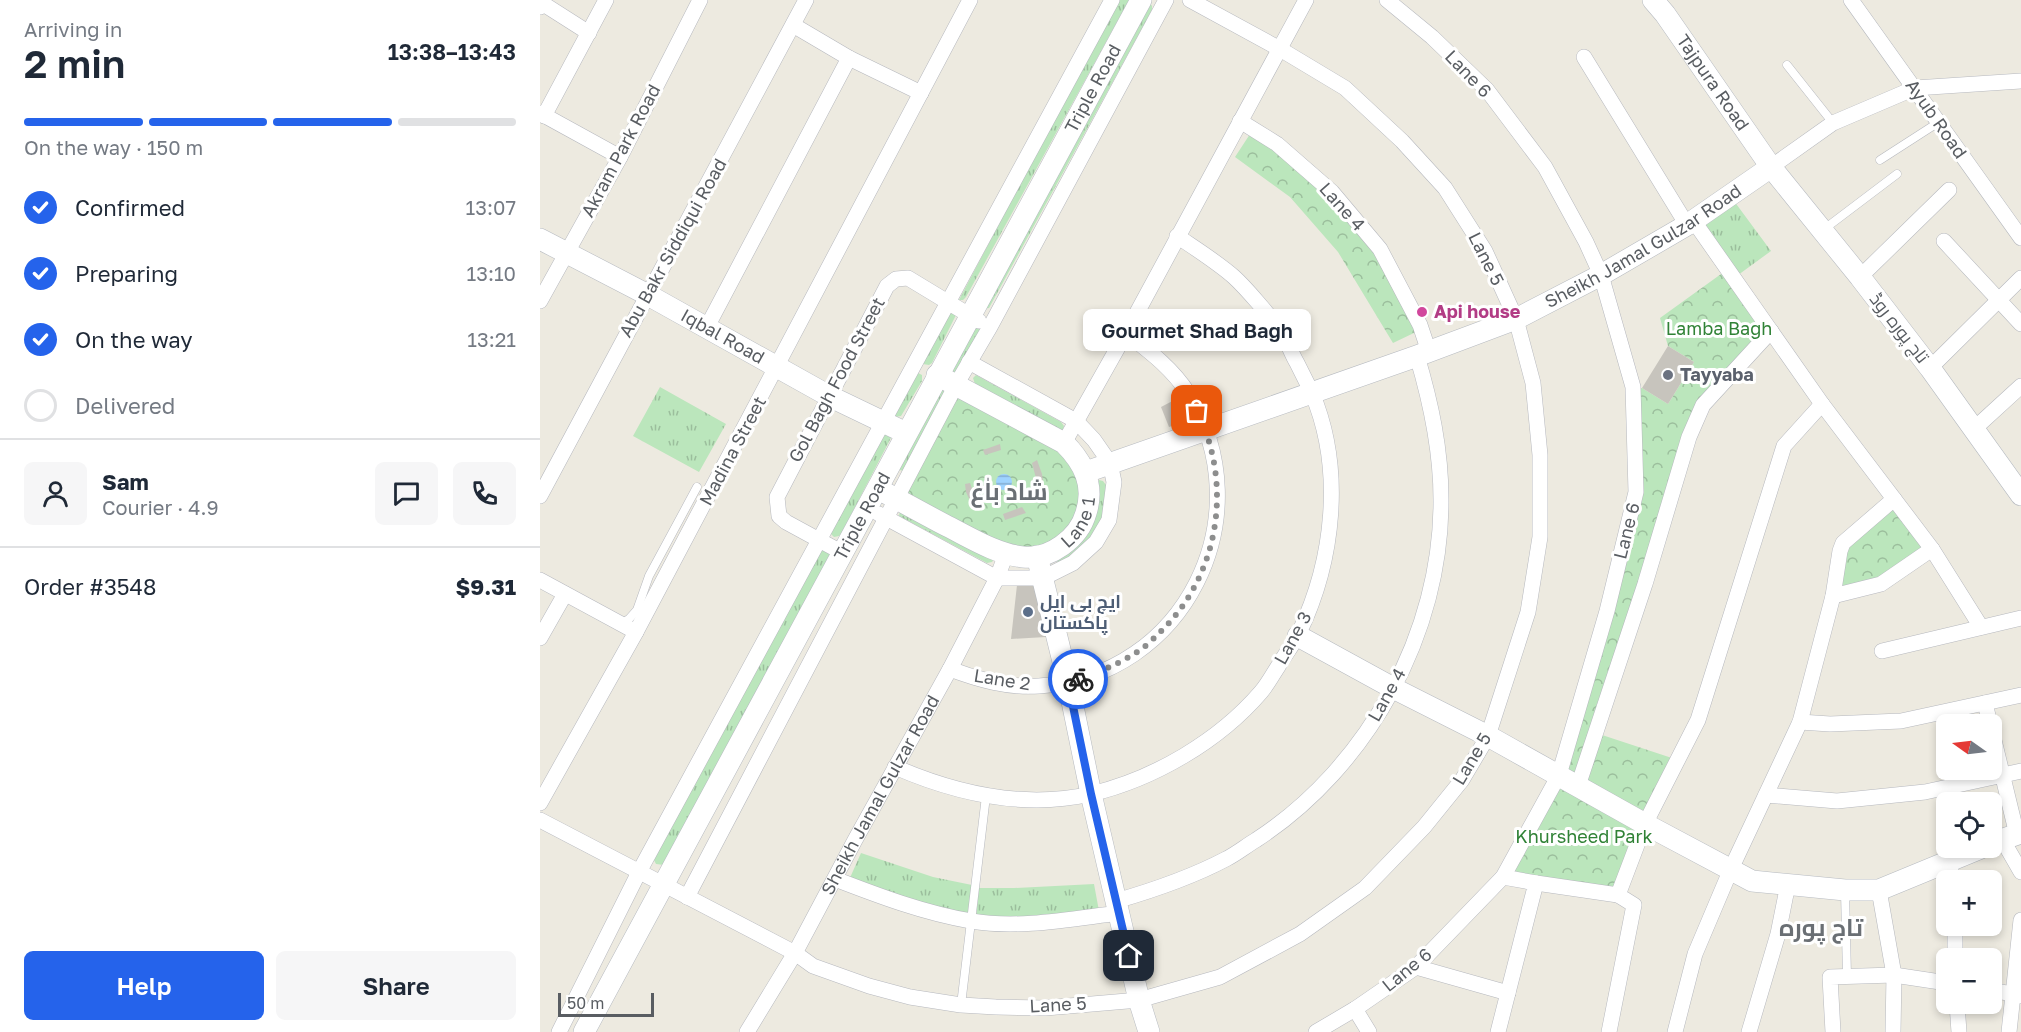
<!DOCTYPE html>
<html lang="en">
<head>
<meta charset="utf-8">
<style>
  body { margin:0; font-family:"Golos Text",Cairo,sans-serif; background:#f6f6f7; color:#1f2937; height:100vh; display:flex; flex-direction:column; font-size:22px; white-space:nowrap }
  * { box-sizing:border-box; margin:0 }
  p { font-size:20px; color:#747a83 }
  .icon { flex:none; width:33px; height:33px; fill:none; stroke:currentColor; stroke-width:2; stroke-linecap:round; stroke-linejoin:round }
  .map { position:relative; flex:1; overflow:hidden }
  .drawer { display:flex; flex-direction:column; background:#fff; width:540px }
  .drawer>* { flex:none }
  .needle { width:39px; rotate:284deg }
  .tools { position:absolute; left:1396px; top:714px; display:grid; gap:12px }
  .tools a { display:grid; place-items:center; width:66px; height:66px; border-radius:9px; background:#fff; box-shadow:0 3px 9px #0003; font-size:30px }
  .scale { position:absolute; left:18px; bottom:15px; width:96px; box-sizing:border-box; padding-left:6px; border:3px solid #595d62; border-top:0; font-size:16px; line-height:21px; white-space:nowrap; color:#595d62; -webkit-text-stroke:4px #fff; paint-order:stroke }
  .pin { position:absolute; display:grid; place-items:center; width:51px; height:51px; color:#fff; margin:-26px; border-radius:12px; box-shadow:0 3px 9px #0006 }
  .courier { position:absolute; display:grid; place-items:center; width:60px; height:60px; margin:-30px; border:4px solid #2563eb; border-radius:50%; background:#fff; color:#222; box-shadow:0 2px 8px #0007 }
  .bubble { position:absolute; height:42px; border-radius:9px; background:#fff; box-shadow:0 3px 9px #0003; font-size:20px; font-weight:600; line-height:42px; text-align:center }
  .summary em { font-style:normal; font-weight:600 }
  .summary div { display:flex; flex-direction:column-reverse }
  .summary { display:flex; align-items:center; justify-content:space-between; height:102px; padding:0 24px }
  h1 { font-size:39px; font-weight:600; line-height:45px }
  .bar { display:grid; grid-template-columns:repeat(4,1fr); gap:9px 6px; align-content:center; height:72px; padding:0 24px }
  .bar i { height:8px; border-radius:4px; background:#e0e1e3 }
  .bar .current { background:#2563eb }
  .bar p { grid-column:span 4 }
  .line { display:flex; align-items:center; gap:15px; padding:0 24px; border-top:2px solid #e0e1e3 }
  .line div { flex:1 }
  .round { display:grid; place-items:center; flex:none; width:63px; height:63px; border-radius:9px; background:#f6f6f7 }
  ol { padding:0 24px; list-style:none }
  li { display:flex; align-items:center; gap:18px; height:66px }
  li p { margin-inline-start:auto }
  li .icon { padding:6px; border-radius:50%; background:#2563eb; color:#fff; stroke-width:4 }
  li:last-child { color:#747a83 }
  li i { width:33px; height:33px; border:3px solid #e0e1e3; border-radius:50% }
  .action { display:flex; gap:12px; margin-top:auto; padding:12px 24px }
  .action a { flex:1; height:69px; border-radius:9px; background:#2563eb; color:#fff; font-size:24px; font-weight:600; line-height:69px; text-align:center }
  .action a+a { background:#f6f6f7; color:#1f2937 }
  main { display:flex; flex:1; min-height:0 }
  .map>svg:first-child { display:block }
  .grass { fill:url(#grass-tufts) }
  .forest { fill:url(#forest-crowns) }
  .water { fill:url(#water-rules) }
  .building { fill:#c7c4bd }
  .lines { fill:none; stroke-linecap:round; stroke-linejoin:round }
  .lane-casing { stroke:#b6b8be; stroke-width:9 }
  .street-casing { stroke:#b6b8be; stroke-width:16 }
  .secondary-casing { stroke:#b6bac0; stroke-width:22 }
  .lane { stroke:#fff; stroke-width:8 }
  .street { stroke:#fff; stroke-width:15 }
  .secondary { stroke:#fff; stroke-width:21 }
  .done { stroke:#8d8e8e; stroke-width:6; stroke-dasharray:0 10.8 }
  .route { stroke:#2563eb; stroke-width:8 }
  .hotel-dot { fill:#d1479c; stroke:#fff; stroke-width:2 }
  .worship-dot { fill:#6b7280; stroke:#fff; stroke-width:2 }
  .service-dot { fill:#5c6f8a; stroke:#fff; stroke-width:2 }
  .labels { text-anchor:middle; stroke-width:6; stroke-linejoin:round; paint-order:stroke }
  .street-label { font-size:18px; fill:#595d62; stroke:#fff }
  .hotel-label { font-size:18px; font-weight:bold; fill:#b23c85; stroke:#fff; text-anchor:start }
  .park-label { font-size:18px; fill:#308236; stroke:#fff }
  .worship-label { font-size:18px; font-weight:bold; fill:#5b616d; stroke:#fff; text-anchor:start }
  .service-label { font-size:18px; font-weight:bold; fill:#4e5e75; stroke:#fff; text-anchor:start }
  .district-label { font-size:24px; font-weight:bold; fill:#6a6f74; stroke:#fff }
</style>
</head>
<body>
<main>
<section class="drawer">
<div class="summary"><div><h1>2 min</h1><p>Arriving in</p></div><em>13:38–13:43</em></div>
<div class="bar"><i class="current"></i><i class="current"></i><i class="current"></i><i></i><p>On the way · 150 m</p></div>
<ol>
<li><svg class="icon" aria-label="check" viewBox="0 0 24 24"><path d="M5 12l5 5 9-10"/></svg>Confirmed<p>13:07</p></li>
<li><svg class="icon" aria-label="check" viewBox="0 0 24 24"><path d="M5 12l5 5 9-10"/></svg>Preparing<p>13:10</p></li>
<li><svg class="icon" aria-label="check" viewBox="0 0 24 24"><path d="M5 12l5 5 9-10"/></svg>On the way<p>13:21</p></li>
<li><i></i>Delivered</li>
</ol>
<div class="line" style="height:108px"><a class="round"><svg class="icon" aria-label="person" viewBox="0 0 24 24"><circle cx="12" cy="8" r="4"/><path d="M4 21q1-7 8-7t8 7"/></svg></a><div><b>Sam</b><p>Courier · 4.9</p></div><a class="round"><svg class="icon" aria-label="chat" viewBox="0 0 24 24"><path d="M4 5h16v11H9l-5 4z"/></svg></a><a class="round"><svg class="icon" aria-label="phone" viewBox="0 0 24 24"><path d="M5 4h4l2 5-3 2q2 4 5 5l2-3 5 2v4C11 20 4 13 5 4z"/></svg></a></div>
<div class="line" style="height:78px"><div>Order #3548</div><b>$9.31</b></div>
<div class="action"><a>Help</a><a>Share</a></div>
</section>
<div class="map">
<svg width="1481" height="1032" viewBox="0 0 1481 1032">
  <defs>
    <pattern id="grass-tufts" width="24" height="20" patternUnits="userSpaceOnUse" patternTransform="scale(1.5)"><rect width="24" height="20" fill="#bbe6bc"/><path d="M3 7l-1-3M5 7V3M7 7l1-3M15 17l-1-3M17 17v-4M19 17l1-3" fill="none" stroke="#9bbe9c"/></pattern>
    <pattern id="forest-crowns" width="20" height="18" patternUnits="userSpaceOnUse" patternTransform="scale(1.5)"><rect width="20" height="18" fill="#bbe6bc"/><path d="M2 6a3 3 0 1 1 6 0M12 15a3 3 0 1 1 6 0" fill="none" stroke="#9bbe9c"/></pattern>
    <pattern id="water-rules" width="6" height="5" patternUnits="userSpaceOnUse" patternTransform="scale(1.5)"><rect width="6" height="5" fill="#9ed3ff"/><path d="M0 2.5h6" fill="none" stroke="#84aed2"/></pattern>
  </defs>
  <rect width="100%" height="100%" fill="#edeae0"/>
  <path class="grass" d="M 577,0 L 589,0 L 426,297 L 423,300 L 419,300 Z
    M 610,3 L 612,6 L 612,10 L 449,308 L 443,309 Z
    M 1194,201 L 1231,251 L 1194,278 L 1158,227 Z
    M 408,310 L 416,315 L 392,363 L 389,365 L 383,364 L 382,362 Z
    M 440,326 L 440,331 L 417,376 L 409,373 L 427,329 Z
    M 378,373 L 382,375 L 382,381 L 361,416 L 355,417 L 353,414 Z
    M 436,375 L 521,422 L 524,426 L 522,432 L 435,384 L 433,378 Z
    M 120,387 L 186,424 L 159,472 L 93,436 Z
    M 398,389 L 405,390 L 363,471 L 357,469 Z
    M 344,429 L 353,434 L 302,532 L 299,536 L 294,537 L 290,533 Z
    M 559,480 L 563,481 L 566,485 L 563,521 L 539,552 L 518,563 L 517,561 Z
    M 360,510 L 453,560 L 452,562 L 447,563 L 359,516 Z
    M 278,547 L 291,554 L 124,865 L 116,864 L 113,858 Z
    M 321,853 L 393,877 L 432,885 L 429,917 L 309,880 Z
    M 554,884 L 559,911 L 490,920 L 436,916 L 439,888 L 474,888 Z"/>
  <path class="forest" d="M 712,131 L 778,185 L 836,249 L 876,332 L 853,343 L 798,252 L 750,197 L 695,157 Z
    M 1188,269 L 1231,331 L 1163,405 L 1056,733 L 1138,760 L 1078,895 L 963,877 L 1019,775 L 1096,492 L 1093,387 L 1102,388 L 1128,404 L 1154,362 L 1128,346 L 1120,318 Z
    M 416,391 L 525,454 L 540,483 L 540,504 L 534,523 L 510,546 L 472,551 L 364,493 Z
    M 1354,499 L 1392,549 L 1341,584 L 1293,596 L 1300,551 Z"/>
  <path class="water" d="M456 482a8 8 0 1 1 16 0a8 8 0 1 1-16 0Z"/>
  <path class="building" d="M 1128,346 L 1154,362 L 1128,404 L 1102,388 Z
    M 644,395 L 653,419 L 629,427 L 621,407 Z
    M 460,444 L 461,450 L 445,455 L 443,450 Z
    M 497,460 L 502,474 L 503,481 L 497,482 L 492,463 Z
    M 430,483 L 437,502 L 432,505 L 426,492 L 425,484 Z
    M 482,507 L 486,513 L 465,520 L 463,514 Z
    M 477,585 L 497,586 L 506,637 L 471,639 Z"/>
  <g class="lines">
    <defs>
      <path id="lane" d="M 1247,65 L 1293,123
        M 1340,160 L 1399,122
        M 1283,230 L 1357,174
        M 82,623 L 89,619 L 97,610 L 109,576 L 157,487
        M 1305,891 L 1307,976
        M 421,1005 L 446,796"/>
      <g id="street">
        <path d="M 1311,0 L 1481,238"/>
        <path d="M 0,7 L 5,5 L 49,33"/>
        <path d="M 253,25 L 309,58 L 381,93"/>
        <path d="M 1044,57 L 1147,225"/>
        <path d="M 0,113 L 80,157"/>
        <path d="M 4,116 L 66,0"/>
        <path d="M 700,121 L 737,144 L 792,192 L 840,249 L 880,325 L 889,352"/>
        <path d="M 1231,167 L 1293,123 L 1375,88 L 1481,81"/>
        <path d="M 1153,220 L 1282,404 L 1392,549 L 1441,627"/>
        <path d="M 1404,241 L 1481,324"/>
        <path d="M 1320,277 L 1409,190"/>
        <path d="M 0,301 L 80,157 L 160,0"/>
        <path d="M 167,327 L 309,58"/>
        <path d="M 1390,368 L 1481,278"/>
        <path d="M 1434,429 L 1481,386"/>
        <path d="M 524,443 L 586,333 L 766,0"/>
        <path d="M 0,496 L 266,0"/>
        <path d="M 339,514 L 457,578 L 503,578 L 533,563 L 556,542 L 569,520 L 574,482 L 570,463 L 554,440 L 536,421 L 429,362"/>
        <path d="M 303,553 L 246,522 L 239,516 L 237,497 L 347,286 L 356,279 L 368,278 L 439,321"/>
        <path d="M 0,580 L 96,632"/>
        <path d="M 1293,596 L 1341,584 L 1392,549"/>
        <path d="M 0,638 L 25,594"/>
        <path d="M 1342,651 L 1481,618"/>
        <path d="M 410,669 C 439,680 468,688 499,686 C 645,677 724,516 648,393 C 632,368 609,351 586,333"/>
        <path d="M 1445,703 L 1450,724"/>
        <path d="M 1260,722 L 1290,724 L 1361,721 L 1481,695"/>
        <path d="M 1452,732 L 1477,835"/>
        <path d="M 355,767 C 417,794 484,809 551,794 C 614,779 679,741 721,692 C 728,684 733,674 739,665 C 745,654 754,644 759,633 C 794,560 804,469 772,393 C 767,383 762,373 757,363 C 751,353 747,340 740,330 C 730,316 706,288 694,277 C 677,262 656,249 637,236"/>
        <path d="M 1038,786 L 1105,584 L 1149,437 L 1163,405 L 1231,331"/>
        <path d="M 1226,795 L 1297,801 L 1385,792 L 1481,771"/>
        <path d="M 0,803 L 96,632 L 430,0"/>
        <path d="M 0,820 L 255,953 L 273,966 L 329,986 L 370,997 L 421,1005 L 456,1007 L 505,1008 L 599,1000 L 680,977 L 760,934 L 825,888 L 884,827 L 922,780 L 948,736 L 988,612 L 1000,537 L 1000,455 L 993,383 L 976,319 L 945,251 L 905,188 L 862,141 L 805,88 L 740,49 L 650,0"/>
        <path d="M 1462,839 L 1481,872"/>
        <path d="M 1409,861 L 1413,880"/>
        <path d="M 295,879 C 339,896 384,913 431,921 C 480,929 530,919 579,913"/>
        <path d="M 996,883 L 1078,895"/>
        <path d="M 1339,890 L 1354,975 L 1353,1032"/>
        <path d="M 147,897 L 416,385 L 450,327 L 626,0"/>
        <path d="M 576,901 C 614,890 650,878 686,859 C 696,854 706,846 716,840 C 828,767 902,633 901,499 C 901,449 891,403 877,356"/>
        <path d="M 1415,926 L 1415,958"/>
        <path d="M 876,967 L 968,993"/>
        <path d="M 1452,990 L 1481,996"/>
        <path d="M 1417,1004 L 1419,1032"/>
        <path d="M 815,1009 L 829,1032"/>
        <path d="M 19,1032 L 99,872 L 572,0"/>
        <path id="s1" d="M 207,1032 L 255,953 L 315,840 L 410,669 L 457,578 L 466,554"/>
        <path d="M 776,1032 L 815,1009 L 876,967 L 963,877 L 1019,775 L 1067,611 L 1096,492 L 1093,387 L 1061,275 L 1046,242 L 1005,167 L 947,90 L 892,37 L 847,0"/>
        <path d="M 958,1032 L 996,883 L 963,877"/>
        <path d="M 1069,1032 L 1094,905 L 1078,895 L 1105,824 L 1158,720 L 1244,446 L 1282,404"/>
        <path d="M 1135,1032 L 1155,954 L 1191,869 L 1260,722 L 1293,596 L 1300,551 L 1303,543 L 1354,499"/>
        <path d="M 1209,1032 L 1238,934 L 1248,884"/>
        <path d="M 1293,1032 L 1290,977 L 1354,975 L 1407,983"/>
        <path d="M 1469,1032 L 1481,920"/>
      </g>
      <g id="secondary">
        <path id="s2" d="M 1113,0 L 1125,14 L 1231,167 L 1320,277 L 1390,368 L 1481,495"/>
        <path id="s3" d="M 0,239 L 108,295 L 289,396 L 366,433"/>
        <path id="s4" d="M 546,472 L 877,356 L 976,319 L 1061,275 L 1147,225 L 1231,167"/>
        <path id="s5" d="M 338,489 C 361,501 384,514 407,526 C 431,538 456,554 483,557 C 510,560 539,538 546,513 C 555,485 544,463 524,443 L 397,375"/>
        <path d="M 497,556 L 528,682 L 551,794 L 599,1000 L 609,1032"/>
        <path d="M 758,636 L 853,688 L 948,736 L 1105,824 L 1212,881 L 1305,890 L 1339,890 L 1441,848"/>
        <path d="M 1452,843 L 1481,833"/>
        <path id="s6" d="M 44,1032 L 601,0"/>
      </g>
    </defs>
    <use href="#lane" class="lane-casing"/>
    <use href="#street" class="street-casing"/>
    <use href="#secondary" class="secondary-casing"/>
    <use href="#lane" class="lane"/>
    <use href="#street" class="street"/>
    <use href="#secondary" class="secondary"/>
  </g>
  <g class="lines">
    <path class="done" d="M 538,679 C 560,672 581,663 600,650 C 606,646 612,640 617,635 C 679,578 694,486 657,411"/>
    <path class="route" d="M 538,679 L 528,682 L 551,794 L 589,956"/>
  </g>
  <circle class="hotel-dot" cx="882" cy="312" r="6"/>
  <circle class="worship-dot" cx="1128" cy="375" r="6"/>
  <circle class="service-dot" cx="488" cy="612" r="6"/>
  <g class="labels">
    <g class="street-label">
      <text transform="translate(928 74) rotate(46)" y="6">Lane 6</text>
      <text dy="6" stroke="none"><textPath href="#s2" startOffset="102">Tajpura Road</textPath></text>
      <text dy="6" stroke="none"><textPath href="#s6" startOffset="1072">Triple Road</textPath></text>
      <text transform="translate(1396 119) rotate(55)" y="6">Ayub Road</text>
      <text transform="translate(81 151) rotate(-62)" y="6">Akram Park Road</text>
      <text transform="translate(802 207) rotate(48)" y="6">Lane 4</text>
      <text dy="6" stroke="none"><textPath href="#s4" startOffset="603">Sheikh Jamal Gulzar Road</textPath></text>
      <text transform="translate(133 248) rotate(-61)" y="6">Abu Bakr Siddiqui Road</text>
      <text transform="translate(946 259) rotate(63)" y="6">Lane 5</text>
      <text transform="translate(1359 328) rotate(52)" y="6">تاج پورہ روڈ</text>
      <text dy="6" stroke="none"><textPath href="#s3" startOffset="207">Iqbal Road</textPath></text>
      <text transform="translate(297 380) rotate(-62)" y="6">Gol Bagh Food Street</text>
      <text transform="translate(193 451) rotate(-62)" y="6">Madina Street</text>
      <text dy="6" stroke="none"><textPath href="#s6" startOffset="586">Triple Road</textPath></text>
      <text dy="6" stroke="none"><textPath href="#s5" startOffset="232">Lane 1</textPath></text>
      <text transform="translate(1087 531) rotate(-76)" y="6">Lane 6</text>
      <text transform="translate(753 638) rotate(-61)" y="6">Lane 3</text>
      <text transform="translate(462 680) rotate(9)" y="6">Lane 2</text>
      <text transform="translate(847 695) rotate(-61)" y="6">Lane 4</text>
      <text transform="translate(932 759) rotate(-59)" y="6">Lane 5</text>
      <text dy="6" stroke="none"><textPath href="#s1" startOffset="272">Sheikh Jamal Gulzar Road</textPath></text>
      <text transform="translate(867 970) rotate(-39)" y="6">Lane 6</text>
      <text transform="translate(518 1005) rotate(-3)" y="6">Lane 5</text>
    </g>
    <g class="hotel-label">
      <text x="894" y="318">Api house</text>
    </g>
    <g class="park-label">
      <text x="1179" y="335">Lamba Bagh</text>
      <text x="1044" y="843">Khursheed Park</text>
    </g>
    <g class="worship-label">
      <text x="1140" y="381">Tayyaba</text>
    </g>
    <g class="service-label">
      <text x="500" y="608">ایچ بی ایل<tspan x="500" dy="21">پاکستان</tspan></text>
    </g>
    <g class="district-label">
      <text x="469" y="500">شاد باٰغ</text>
      <text x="1281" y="936">تاج پورہ</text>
    </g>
  </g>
</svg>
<div class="tools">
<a><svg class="needle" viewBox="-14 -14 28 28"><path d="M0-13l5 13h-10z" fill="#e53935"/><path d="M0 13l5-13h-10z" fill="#747a83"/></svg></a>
<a><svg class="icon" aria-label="locate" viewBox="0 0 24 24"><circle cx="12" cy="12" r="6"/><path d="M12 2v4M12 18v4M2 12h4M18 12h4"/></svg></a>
<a>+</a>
<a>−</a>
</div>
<div class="scale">50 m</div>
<div class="pin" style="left:657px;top:411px;background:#ea580c"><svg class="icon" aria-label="bag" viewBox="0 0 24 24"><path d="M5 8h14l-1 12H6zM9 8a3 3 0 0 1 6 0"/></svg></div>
<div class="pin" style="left:589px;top:956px;background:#1f2937"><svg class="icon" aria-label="home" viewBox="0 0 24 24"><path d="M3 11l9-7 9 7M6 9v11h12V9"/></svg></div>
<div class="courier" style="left:538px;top:679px"><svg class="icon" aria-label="bike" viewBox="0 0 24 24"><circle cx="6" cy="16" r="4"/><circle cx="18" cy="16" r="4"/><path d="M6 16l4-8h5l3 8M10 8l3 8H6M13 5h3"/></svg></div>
<div class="bubble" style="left:543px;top:309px;width:228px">Gourmet Shad Bagh</div>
</div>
</main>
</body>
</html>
